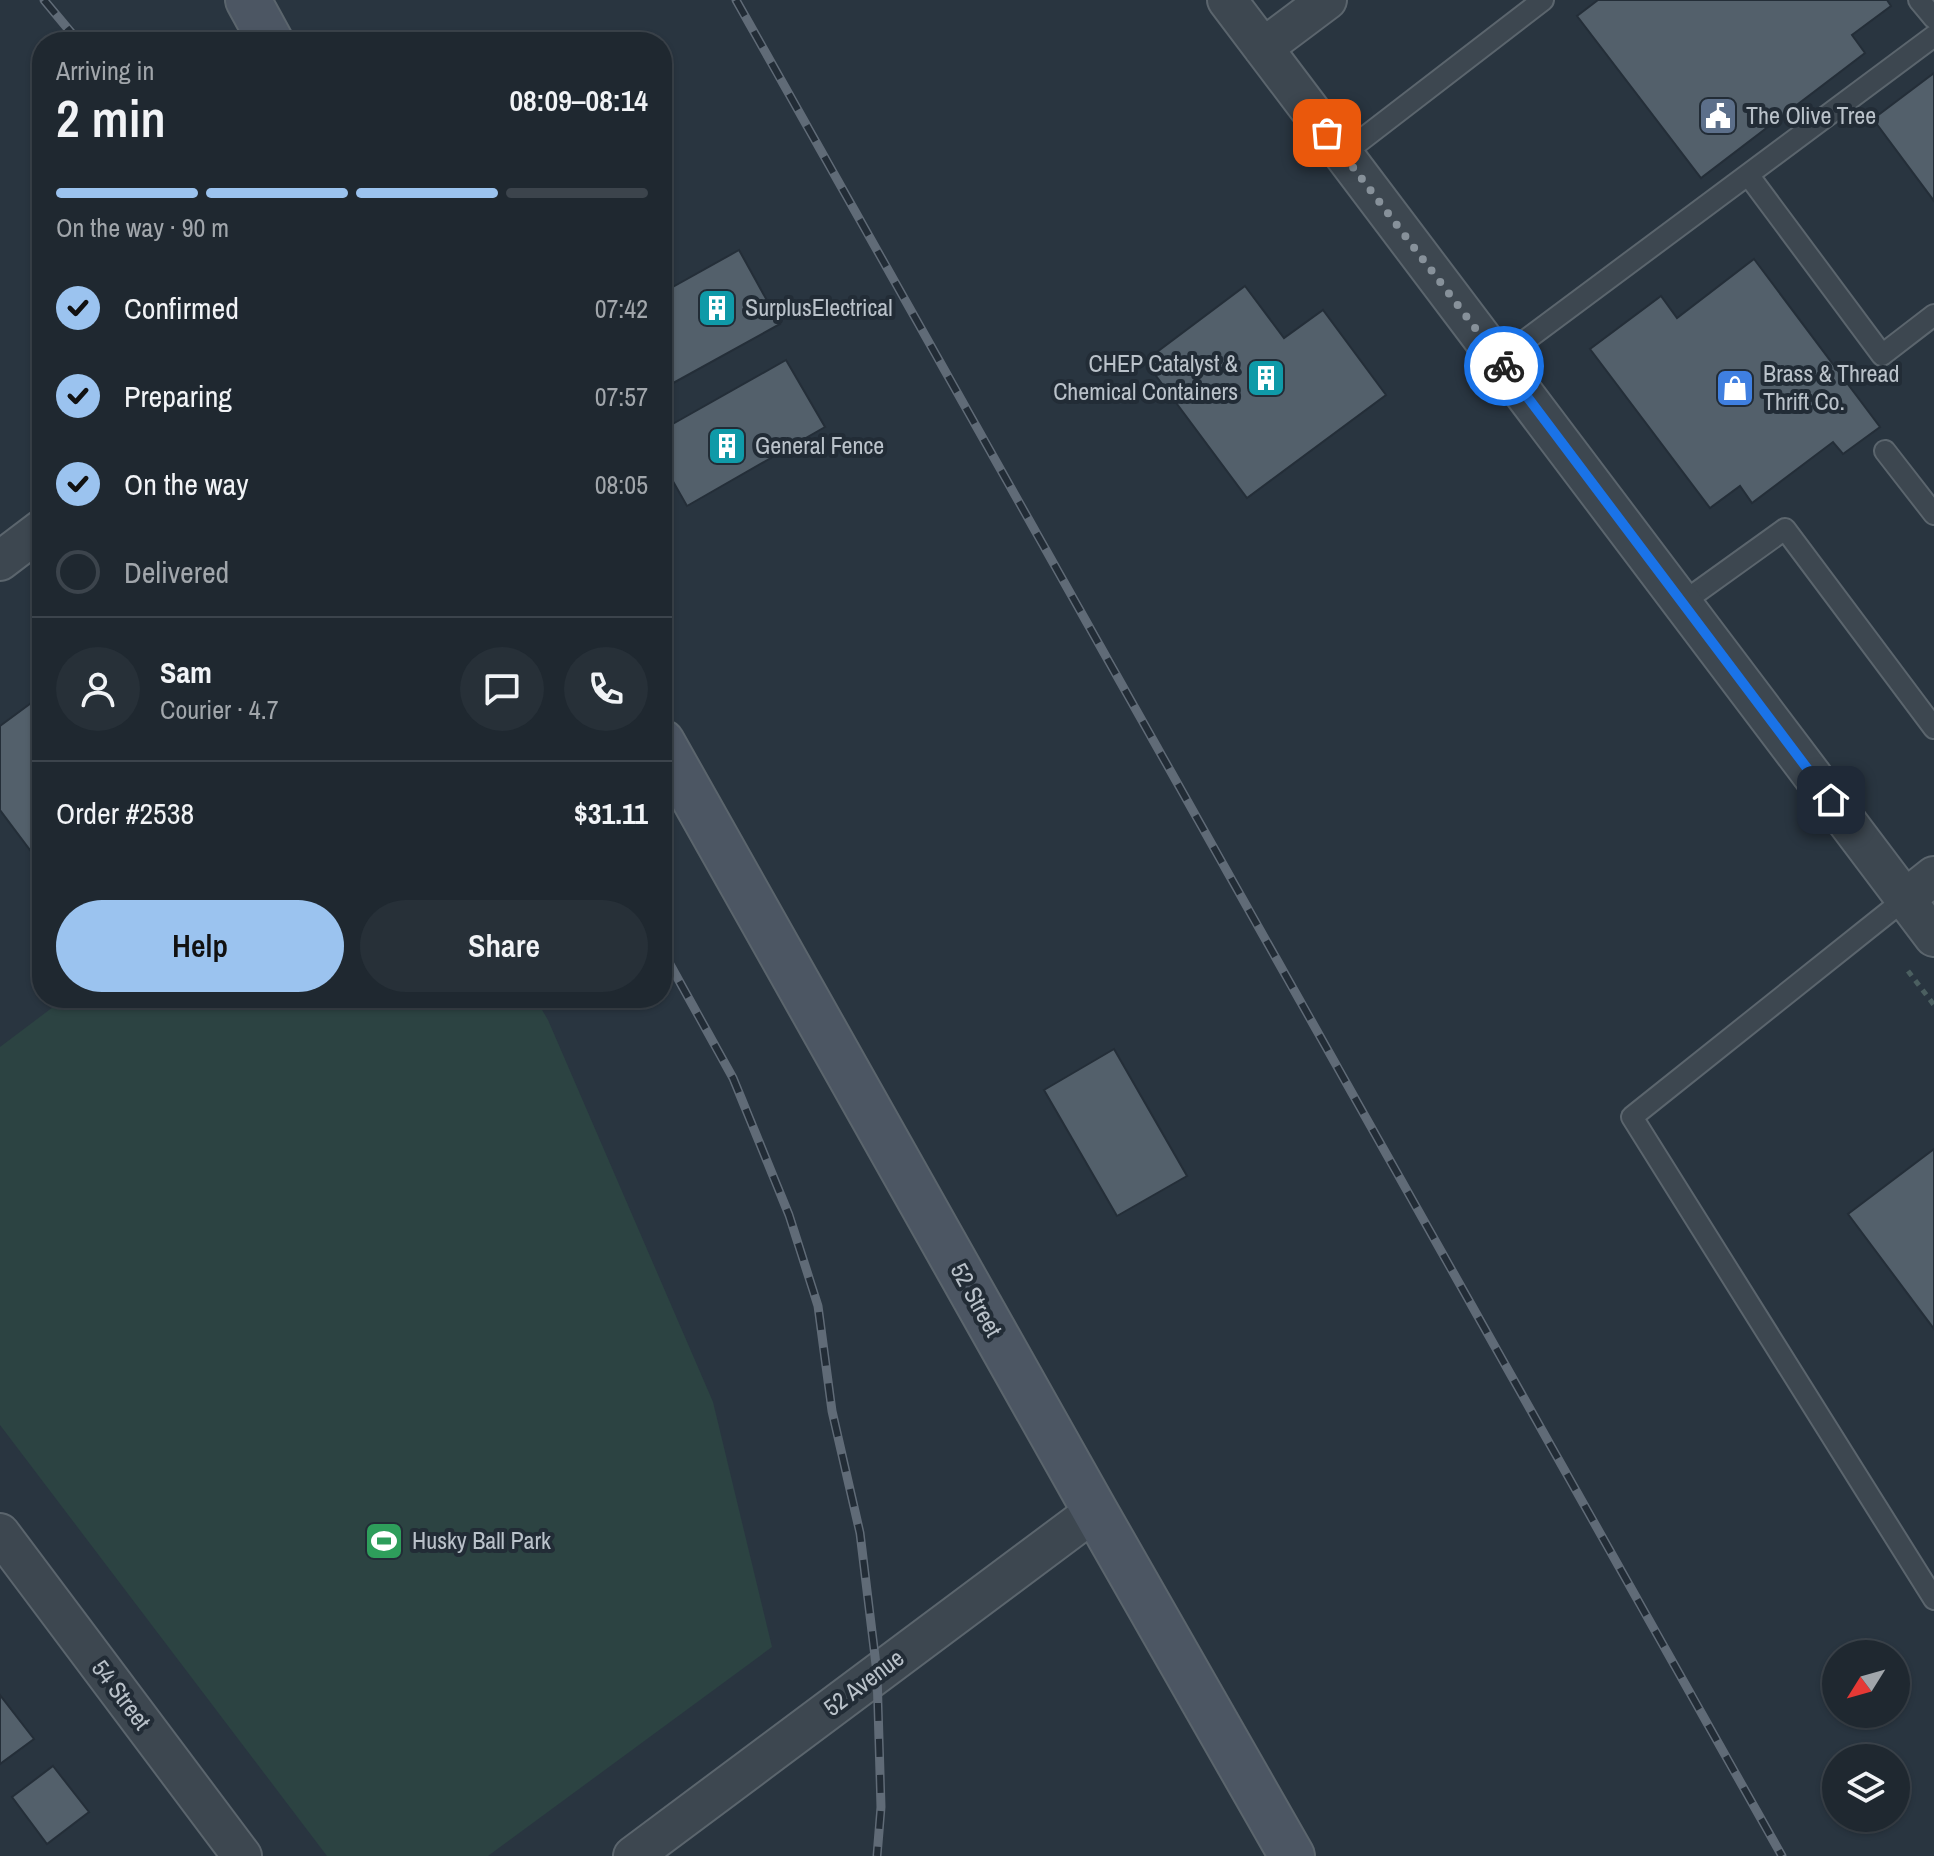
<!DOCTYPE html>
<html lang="en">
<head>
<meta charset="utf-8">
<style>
  body { margin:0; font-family:"Archivo Narrow",sans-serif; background:#273038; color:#f1f3f6; height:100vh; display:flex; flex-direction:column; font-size:30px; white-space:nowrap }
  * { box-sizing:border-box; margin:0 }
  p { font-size:26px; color:#a1a6ab }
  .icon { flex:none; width:44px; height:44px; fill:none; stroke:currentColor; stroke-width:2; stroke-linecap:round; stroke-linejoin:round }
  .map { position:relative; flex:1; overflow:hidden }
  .side { position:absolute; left:32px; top:32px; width:640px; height:976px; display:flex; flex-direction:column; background:#1f2830; border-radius:32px; box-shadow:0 2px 6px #0004,0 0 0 2px #3c444c }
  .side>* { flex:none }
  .needle { width:52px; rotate:233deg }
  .buttons { position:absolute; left:1822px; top:1640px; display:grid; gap:16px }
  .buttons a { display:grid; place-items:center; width:88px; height:88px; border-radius:50%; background:#1f2830; box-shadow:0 2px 6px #0004,0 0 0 2px #3c444c; font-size:40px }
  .pin { position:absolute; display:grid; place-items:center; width:68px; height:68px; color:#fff; margin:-34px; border-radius:16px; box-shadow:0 4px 12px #0006 }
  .courier { position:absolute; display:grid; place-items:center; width:80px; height:80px; margin:-40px; border:6px solid #1a73e8; border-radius:50%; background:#fff; color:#222; box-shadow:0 2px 10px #0007 }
  .overview em { font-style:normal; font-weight:600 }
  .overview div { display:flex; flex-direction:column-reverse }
  .overview { display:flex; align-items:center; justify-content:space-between; height:136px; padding:0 24px }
  h1 { font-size:52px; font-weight:600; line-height:60px }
  .bar { display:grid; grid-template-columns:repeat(4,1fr); gap:12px 8px; align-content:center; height:96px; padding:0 24px }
  .bar i { height:10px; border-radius:6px; background:#3c444c }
  .bar .selected { background:#9bc3ef }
  .bar p { grid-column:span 4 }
  .line { display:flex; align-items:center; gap:20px; padding:0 24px; border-top:2px solid #3c444c }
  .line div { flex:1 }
  .round { display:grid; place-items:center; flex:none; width:84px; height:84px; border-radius:42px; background:#273038 }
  ol { padding:0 24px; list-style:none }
  li { display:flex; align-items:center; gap:24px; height:88px }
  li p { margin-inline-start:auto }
  li .icon { padding:8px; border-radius:50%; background:#9bc3ef; color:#111; stroke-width:4 }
  li:last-child { color:#a1a6ab }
  li i { width:44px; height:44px; border:4px solid #3c444c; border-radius:50% }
  .primary-button { display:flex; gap:16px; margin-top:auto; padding:16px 24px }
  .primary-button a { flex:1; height:92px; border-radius:48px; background:#9bc3ef; color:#111; font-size:32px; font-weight:600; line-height:92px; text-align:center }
  .primary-button a+a { background:#273038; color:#f1f3f6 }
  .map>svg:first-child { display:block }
  .green { fill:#2c4342 }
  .building { fill:#53606b; stroke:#242e38; stroke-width:2 }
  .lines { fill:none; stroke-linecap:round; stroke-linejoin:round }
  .service-casing { stroke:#5b656d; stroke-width:24 }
  .minor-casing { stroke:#5b656d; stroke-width:42 }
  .secondary-casing { stroke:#5b656d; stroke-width:48 }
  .path { stroke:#4b5f60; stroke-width:5; stroke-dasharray:6 6; stroke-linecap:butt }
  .service { stroke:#3d4750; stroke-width:20 }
  .minor { stroke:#3d4750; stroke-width:38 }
  .secondary { stroke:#4c5663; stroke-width:44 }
  .rail-casing { stroke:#606b77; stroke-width:9 }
  .rail { stroke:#222c36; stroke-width:6; stroke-dasharray:18; stroke-linecap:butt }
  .done { stroke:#87919a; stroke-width:8; stroke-dasharray:0 14.4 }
  .route { stroke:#1a73e8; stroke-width:10 }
  .labels { text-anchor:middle; stroke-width:8; stroke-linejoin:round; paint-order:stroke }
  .poi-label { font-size:24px; fill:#bac2ca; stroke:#222c36; text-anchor:start }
  .street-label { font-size:24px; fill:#bac2ca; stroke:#222c36 }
</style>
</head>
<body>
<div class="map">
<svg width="1934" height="1856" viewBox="0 0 1934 1856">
  <rect width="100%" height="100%" fill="#293540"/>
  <path class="green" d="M 65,998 L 535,998 L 548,1020 L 713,1402 L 772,1647 L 488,1856 L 327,1856 L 0,1425 L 0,1047 Z"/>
  <path class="building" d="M 1598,0 L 1887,0 L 1891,6 L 1852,35 L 1865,53 L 1701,178 L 1577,16 Z
    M 1934,73 L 1934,201 L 1873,119 Z
    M 739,250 L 780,324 L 666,387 L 662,379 L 662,293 Z
    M 1754,259 L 1880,427 L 1843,454 L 1833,442 L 1752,503 L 1740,486 L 1710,508 L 1590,349 L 1661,296 L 1677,318 Z
    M 1245,286 L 1284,338 L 1323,310 L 1386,395 L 1247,498 L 1145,361 Z
    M 786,360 L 825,427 L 687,506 L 662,462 L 662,430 Z
    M 42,695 L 42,840 L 30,850 L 0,810 L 0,726 Z
    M 1114,1049 L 1187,1176 L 1117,1216 L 1044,1090 Z
    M 1934,1149 L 1934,1329 L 1848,1214 Z
    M 0,1695 L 34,1739 L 0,1764 Z
    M 53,1766 L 89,1812 L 47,1844 L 12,1797 Z"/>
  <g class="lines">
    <defs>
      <path id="service" d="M 1919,0 L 1934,18
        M 1343,154 L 1543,0
        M 1749,176 L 1882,355 L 1934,315
        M 1499,360 L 1934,36
        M 1885,451 L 1934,514
        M 1682,603 L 1785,529 L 1934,728
        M 1905,899 L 1632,1117 L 1934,1599"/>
      <path id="minor" d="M 1227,0 L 1934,937
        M 1263,48 L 1327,0
        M 0,561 L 42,529
        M 1905,899 L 1934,876
        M 0,1533 L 242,1856
        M 633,1856 L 1095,1511"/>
      <path id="secondary" d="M 248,0 L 271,42
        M 662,742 L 1095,1511 L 1292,1856"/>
    </defs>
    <use href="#service" class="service-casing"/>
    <use href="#minor" class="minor-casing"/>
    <use href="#secondary" class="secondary-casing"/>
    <path class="path" d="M 1908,971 L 1934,1005"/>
    <use href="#service" class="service"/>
    <use href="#minor" class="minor"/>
    <use href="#secondary" class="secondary"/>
    <defs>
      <path id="rail" d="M 44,0 L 79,42
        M 736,0 L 1782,1856
        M 662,950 L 733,1078 L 789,1215 L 818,1306 L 832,1411 L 860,1533 L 877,1673 L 881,1807 L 877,1856"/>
    </defs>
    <use href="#rail" class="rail-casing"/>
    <use href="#rail" class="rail"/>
  </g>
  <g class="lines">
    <path class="done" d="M 1327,133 L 1504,366"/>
    <path class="route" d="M 1504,366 L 1831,800"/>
  </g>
  <defs>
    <symbol id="civic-square" viewBox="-11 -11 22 22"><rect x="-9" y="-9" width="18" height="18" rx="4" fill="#5c6f8a" stroke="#222c36"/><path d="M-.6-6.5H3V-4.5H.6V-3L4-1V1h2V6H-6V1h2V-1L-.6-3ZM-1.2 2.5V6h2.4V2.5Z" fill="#fff"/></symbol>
    <symbol id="building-square" viewBox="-11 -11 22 22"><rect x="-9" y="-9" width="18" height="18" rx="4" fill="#0f9aa8" stroke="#222c36"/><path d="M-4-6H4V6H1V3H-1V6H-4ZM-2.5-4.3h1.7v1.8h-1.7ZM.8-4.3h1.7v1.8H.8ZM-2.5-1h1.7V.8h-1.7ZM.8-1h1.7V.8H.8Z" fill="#fff"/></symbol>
    <symbol id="shop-square" viewBox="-11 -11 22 22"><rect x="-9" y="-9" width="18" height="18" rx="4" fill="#3f7fe0" stroke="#222c36"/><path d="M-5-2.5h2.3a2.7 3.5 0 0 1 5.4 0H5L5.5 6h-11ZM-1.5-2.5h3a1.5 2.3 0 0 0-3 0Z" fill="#fff"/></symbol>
    <symbol id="stadium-square" viewBox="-11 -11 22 22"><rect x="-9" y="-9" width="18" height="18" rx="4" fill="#2e9e5b" stroke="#222c36"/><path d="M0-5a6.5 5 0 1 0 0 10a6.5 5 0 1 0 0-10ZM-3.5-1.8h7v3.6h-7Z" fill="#fff"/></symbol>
  </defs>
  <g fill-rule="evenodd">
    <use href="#civic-square" x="1696" y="94" width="44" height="44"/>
    <use href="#building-square" x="695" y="286" width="44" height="44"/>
    <use href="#building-square" x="1244" y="356" width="44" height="44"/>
    <use href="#shop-square" x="1713" y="366" width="44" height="44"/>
    <use href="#building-square" x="705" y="424" width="44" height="44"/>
    <use href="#stadium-square" x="362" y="1519" width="44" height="44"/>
  </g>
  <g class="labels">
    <g class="poi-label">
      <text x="1746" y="124">The Olive Tree</text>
      <text x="745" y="316">SurplusElectrical</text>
      <text x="1238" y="372" text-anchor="end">CHEP Catalyst &amp;<tspan x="1238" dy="28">Chemical Containers</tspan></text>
      <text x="1763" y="382">Brass &amp; Thread<tspan x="1763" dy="28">Thrift Co.</tspan></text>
      <text x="755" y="454">General Fence</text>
      <text x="412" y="1549">Husky Ball Park</text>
    </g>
    <g class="street-label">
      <text transform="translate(976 1300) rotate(61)" y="8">52 Street</text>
      <text transform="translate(864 1683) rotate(-37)" y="8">52 Avenue</text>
      <text transform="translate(121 1695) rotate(53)" y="8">54 Street</text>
    </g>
  </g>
</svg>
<div class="buttons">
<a><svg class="needle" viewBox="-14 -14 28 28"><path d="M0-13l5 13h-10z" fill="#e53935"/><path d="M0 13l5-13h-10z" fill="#a1a6ab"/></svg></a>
<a><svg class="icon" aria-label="layers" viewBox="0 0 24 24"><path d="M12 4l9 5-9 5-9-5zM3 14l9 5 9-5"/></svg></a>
</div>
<div class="pin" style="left:1327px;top:133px;background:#ea580c"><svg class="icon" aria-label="bag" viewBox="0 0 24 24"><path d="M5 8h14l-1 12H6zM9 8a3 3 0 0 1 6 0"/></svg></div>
<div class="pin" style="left:1831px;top:800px;background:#1f2937"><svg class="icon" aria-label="home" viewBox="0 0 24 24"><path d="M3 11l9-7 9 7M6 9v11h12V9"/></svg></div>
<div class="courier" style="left:1504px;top:366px"><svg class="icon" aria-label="bike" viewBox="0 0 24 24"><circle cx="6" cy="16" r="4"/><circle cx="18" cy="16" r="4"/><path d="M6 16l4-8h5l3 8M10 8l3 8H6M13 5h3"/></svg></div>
<section class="side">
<div class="overview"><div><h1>2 min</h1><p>Arriving in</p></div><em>08:09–08:14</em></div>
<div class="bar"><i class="selected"></i><i class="selected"></i><i class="selected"></i><i></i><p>On the way · 90 m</p></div>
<ol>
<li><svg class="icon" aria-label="check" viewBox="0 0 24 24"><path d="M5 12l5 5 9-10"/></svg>Confirmed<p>07:42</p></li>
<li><svg class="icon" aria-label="check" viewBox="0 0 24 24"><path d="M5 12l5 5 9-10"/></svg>Preparing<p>07:57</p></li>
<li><svg class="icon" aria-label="check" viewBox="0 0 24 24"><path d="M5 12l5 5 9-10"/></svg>On the way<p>08:05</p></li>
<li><i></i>Delivered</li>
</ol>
<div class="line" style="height:144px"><a class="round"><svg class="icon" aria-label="person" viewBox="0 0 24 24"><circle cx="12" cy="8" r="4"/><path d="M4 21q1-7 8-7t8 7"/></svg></a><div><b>Sam</b><p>Courier · 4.7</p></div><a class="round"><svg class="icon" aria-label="chat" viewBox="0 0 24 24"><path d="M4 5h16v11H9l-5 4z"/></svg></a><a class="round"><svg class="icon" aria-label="phone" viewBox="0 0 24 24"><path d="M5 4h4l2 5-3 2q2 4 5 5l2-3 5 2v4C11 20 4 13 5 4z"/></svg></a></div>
<div class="line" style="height:104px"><div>Order #2538</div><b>$31.11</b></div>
<div class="primary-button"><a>Help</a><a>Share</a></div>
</section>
</div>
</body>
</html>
